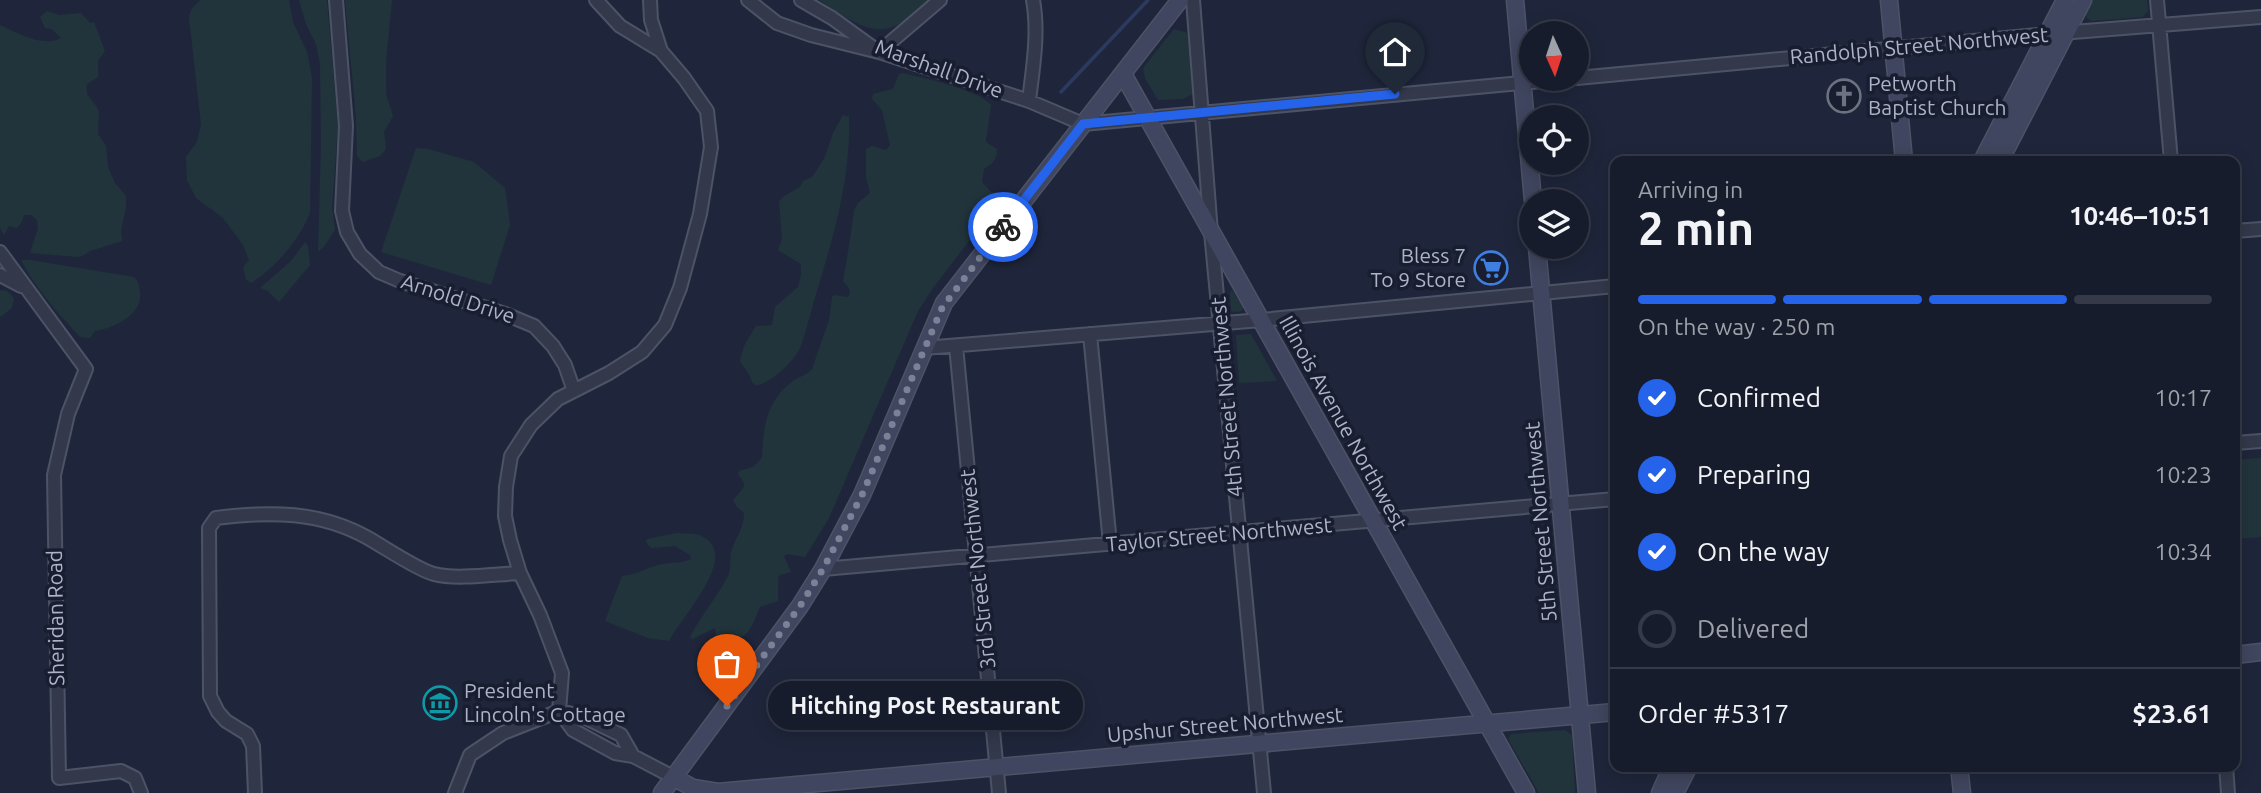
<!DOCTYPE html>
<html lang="en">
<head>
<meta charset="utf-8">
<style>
  body { margin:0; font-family:Ubuntu,sans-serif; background:#242938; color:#f1f3f6; height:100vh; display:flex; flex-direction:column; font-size:26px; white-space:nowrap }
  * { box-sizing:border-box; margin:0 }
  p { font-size:23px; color:#9ea1a9 }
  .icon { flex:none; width:38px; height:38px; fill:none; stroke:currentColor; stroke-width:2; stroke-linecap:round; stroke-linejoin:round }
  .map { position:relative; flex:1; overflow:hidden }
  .details { position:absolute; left:1610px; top:156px; width:630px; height:616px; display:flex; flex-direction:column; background:#171c2c; border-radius:14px; box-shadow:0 4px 18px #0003,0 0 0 2px #363a48 }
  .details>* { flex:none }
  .needle { width:46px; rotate:177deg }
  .fabs { position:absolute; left:1519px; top:21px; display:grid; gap:14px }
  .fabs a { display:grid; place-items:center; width:70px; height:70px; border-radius:50%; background:#171c2c; box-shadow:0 4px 18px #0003,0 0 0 2px #363a48; font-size:35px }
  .pin { position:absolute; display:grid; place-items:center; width:60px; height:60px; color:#fff; margin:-72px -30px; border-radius:50% 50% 50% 0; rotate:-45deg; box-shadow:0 0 7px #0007 }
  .pin .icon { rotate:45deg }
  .courier { position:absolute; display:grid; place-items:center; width:70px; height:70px; margin:-35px; border:5px solid #2563eb; border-radius:50%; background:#fff; color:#222; box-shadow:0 2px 9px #0007 }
  .bubble { position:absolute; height:49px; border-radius:24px; background:#171c2c; box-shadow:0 4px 18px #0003,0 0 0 2px #363a48; font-size:23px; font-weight:600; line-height:49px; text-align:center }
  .head em { font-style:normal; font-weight:600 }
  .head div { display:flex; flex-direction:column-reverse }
  .head { display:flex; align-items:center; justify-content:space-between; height:119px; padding:0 28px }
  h1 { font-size:46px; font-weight:600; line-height:52px }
  .bar { display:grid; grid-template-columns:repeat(4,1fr); gap:10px 7px; align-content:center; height:84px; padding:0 28px }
  .bar i { height:9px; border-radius:5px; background:#363a48 }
  .bar .current { background:#2563eb }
  .bar p { grid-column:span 4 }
  .line { display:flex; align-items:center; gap:18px; padding:0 28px; border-top:2px solid #363a48 }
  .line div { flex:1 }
  ol { padding:0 28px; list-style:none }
  li { display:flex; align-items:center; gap:21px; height:77px }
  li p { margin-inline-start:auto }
  li .icon { padding:7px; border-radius:50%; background:#2563eb; color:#fff; stroke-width:4 }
  li:last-child { color:#9ea1a9 }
  li i { width:38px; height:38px; border:4px solid #363a48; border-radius:50% }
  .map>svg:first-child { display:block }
  .green { fill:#21343c }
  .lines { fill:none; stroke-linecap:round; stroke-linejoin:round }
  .stream { stroke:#2d3a60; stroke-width:3.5 }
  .street-casing { stroke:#4d5366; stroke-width:16 }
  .secondary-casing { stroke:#4d5366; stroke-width:19 }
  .street { stroke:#33394b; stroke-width:12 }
  .secondary { stroke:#40465f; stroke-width:16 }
  .done { stroke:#7b8297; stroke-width:7; stroke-dasharray:0 12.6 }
  .route { stroke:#2563eb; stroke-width:9 }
  .labels { text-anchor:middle; stroke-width:7; stroke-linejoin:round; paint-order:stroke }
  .street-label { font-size:21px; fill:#adb3c8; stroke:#181e30 }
  .poi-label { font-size:21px; fill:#adb3c8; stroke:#181e30; text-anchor:start }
</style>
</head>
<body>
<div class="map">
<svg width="2261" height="793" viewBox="0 0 2261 793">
  <rect width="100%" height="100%" fill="#1f263b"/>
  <path class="green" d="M 200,0 L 289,0 L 293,22 L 307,52 L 312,77 L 310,213 C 299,240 276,267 251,283 L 246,279 L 243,267 L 249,260 L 243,245 L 223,218 L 196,198 L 187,180 L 186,157 L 197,142 L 201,124 L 189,17 L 191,10 Z
    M 299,0 L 327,0 L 338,127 L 332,207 L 335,230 L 325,245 L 318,252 L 321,145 L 320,64 L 316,44 L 306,24 Z
    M 345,0 L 392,0 L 386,61 L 386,94 L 393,116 L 384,132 L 386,149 L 380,156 L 363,162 L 357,156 L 356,117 Z
    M 819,0 L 932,0 C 920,8 908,21 895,26 C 868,38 841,13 819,0 Z
    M 2092,0 L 2147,0 L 2148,11 L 2142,17 L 2092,21 L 2087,18 L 2086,14 Z
    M 47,11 L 59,15 L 81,13 L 90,23 L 94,22 L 105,51 L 98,61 L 98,77 L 87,84 C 84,98 94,100 99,111 L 98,134 L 106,146 L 108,167 L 115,183 L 126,196 L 126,208 L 121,230 L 122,241 L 90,251 L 84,255 L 78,257 L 30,253 L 38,228 L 37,220 L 31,215 L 24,215 L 22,222 L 17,228 L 9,226 L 4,235 L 0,228 L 0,25 C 17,33 44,48 61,38 L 52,29 L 45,28 L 40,17 Z
    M 1174,29 L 1187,33 L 1193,94 L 1183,99 L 1158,100 L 1145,78 L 1143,68 Z
    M 903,73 C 925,79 977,89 991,105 L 986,140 L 987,143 L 997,149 C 997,160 993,163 984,169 L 982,182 L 991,192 L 999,193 L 1002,198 L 933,288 L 918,311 L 829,518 L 805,557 L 787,554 L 784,556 L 791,572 L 780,575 L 778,578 L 778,601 L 760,607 C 752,625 748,645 724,637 L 717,641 L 715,628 L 692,639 L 690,637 C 701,615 717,598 728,576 C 732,567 729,557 732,549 C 737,535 744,528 744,513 L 736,506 L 733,500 L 744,487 L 744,483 L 738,474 L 739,471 L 753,467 L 762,458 C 764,427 765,402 793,381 C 800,376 806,376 812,369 L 829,320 L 832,297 L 835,295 L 847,297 L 850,294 L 849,288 L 843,281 C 847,258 851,235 854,211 L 858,203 L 870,193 L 866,177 L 866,149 L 872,146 L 886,150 L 890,145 L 882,110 L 872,99 L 873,94 L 893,89 L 899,74 Z
    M 843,115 L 849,117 C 851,177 834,234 817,291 C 811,309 807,330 800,348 C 793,363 771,382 756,386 L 752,382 L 750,376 L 740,361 L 744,346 L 756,326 L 772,325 L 775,307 L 798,287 L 801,275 L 801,264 L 778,250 L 782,239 L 779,201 L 784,196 L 800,187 L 803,181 L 812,177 L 824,159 L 833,133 Z
    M 416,148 L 428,149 L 474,162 L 505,188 L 510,225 L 491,285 L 381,252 Z
    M 305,242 L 308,246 L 310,265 L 279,302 L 268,291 L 260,288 L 291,261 Z
    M 21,260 L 30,260 L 134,277 L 138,282 C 139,287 141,294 140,299 C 137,317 111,329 95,331 L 90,338 L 80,337 C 58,313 36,289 21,260 Z
    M 2,290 L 7,291 L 14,298 L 12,308 L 0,317 L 0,291 Z
    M 1232,290 L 1243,307 L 1242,311 L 1234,312 L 1231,311 L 1230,292 Z
    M 1251,334 L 1277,381 L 1239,383 L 1236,335 Z
    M 2261,458 L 2261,537 L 2235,539 L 2235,460 Z
    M 677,533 C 684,534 693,533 699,535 C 745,553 679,619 669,641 L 648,638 L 605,621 L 622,576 C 637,575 648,567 662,564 C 672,562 682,564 691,559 L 690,555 L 675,546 L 651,548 L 646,542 L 647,539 Z
    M 1565,730 L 1572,735 L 1575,793 L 1539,793 L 1508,739 L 1511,734 Z"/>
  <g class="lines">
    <path class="stream" d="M 1061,92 L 1148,0"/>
    <defs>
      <path id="street" d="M 336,0 L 346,126 L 342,211 L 347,232 L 360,254 L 379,272 L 400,281 L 505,314 L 534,326 L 553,346 L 565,365 L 574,391
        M 596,0 L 620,26 L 661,51
        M 748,0 L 777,23 L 811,35 L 879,52 L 940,0
        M 801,0 L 832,18 L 879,52 L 1029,101 L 1083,124 L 1564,79
        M 1193,0 L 1211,232 L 1264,793
        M 2157,0 L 2171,161
        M 1577,78 L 2048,34 L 2261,17
        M 1029,101 C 1033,67 1039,33 1033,0
        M 2235,231 L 2261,229
        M 0,252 L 86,369 L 68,414 L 54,475 L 59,778 L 121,771 L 135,778 L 141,793
        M 0,275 L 21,286
        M 1090,334 L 1110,544
        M 956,346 L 999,793
        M 924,348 L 1261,320 L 1615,286
        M 2235,443 L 2261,441
        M 823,569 L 1615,499
        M 559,711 L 562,673 L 540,615 L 520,573 L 510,540 L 505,516 L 506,487 L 511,456 L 531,425 L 558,399 L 609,373 L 642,352 L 665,325 L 680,288 L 700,214 L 711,147 L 707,111 L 684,78 L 661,51 L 651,20 L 650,0
        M 559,711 L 573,730 L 615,753 L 633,756 L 675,778
        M 559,711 L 582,716 L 621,735 L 633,756
        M 2226,766 L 2228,793
        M 255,793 L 253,746 L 247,734 L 226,721 L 218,712 L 210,696 L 209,528 L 216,518 C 270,511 320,511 368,538 C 384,547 418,570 434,574 C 456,580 496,574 520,573
        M 455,793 L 470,755 L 503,733 L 559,711"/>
      <path id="secondary" d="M 1515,0 L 1533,201
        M 1889,0 L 1904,161
        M 1123,74 L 1526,793
        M 1982,161 L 2065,0
        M 2000,161 L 2083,0
        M 1537,247 L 1587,793
        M 2235,655 L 2261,652
        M 1959,766 L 1962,793
        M 675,778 L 693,788 L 718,792 L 1615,712
        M 662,793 L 800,606 L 823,569 L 862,495 L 944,303 L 1180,0
        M 1660,793 L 1672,766
        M 1675,793 L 1689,766"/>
    </defs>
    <use href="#street" class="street-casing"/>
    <use href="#secondary" class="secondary-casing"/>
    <use href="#street" class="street"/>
    <use href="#secondary" class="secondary"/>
  </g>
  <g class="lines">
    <path class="done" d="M 727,706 L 800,606 L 823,569 L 862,495 L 942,308 L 1003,227"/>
    <path class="route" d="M 1003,227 L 1083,124 L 1395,94"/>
  </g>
  <defs>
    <symbol id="church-ring" viewBox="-11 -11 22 22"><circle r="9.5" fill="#181e30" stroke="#6b7280" stroke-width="1.5"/><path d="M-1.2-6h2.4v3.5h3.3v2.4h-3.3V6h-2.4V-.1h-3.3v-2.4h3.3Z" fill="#6b7280"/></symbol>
    <symbol id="supermarket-ring" viewBox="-11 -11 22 22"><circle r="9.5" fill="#181e30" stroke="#3f7fe0" stroke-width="1.5"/><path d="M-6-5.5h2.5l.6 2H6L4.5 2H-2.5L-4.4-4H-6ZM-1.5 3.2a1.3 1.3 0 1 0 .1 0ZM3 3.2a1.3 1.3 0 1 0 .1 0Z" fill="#3f7fe0"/></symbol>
    <symbol id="museum-ring" viewBox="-11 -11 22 22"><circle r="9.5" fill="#181e30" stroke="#0f9aa8" stroke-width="1.5"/><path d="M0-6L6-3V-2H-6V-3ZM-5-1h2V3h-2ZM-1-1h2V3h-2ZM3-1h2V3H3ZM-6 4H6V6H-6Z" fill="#0f9aa8"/></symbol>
  </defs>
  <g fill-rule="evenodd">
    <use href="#church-ring" x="1825" y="77" width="38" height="38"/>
    <use href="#supermarket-ring" x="1472" y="249" width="38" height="38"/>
    <use href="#museum-ring" x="421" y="684" width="38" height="38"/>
  </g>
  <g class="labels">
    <g class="street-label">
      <text transform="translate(1919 46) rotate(-5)" y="7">Randolph Street Northwest</text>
      <text transform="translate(939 69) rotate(20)" y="7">Marshall Drive</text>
      <text transform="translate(458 299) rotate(18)" y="7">Arnold Drive</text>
      <text transform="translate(1227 397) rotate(-95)" y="7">4th Street Northwest</text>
      <text transform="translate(1343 423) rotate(61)" y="7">Illinois Avenue Northwest</text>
      <text transform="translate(1541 522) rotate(-95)" y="7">5th Street Northwest</text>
      <text transform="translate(1219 535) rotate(-5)" y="7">Taylor Street Northwest</text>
      <text transform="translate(978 569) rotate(-96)" y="7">3rd Street Northwest</text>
      <text transform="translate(56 618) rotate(-91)" y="7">Sheridan Road</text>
      <text transform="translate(1225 725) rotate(-5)" y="7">Upshur Street Northwest</text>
    </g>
    <g class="poi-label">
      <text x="1868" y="91">Petworth<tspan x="1868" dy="24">Baptist Church</tspan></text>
      <text x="1466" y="263" text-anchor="end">Bless 7<tspan x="1466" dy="24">To 9 Store</tspan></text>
      <text x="464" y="698">President<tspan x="464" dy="24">Lincoln's Cottage</tspan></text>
    </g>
  </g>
</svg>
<div class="fabs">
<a><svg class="needle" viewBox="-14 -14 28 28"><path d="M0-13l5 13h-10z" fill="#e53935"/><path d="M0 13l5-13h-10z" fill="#9ea1a9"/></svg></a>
<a><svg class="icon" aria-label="locate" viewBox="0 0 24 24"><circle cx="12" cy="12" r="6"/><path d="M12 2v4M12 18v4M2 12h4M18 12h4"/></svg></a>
<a><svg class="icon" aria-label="layers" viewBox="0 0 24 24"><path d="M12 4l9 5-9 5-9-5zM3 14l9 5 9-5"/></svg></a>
</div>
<div class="pin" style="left:727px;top:706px;background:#ea580c"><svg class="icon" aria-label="bag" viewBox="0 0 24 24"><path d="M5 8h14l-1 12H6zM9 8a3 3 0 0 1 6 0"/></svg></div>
<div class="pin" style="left:1395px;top:94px;background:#1f2937"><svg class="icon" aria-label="home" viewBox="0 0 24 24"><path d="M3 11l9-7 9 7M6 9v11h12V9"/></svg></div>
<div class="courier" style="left:1003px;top:227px"><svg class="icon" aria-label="bike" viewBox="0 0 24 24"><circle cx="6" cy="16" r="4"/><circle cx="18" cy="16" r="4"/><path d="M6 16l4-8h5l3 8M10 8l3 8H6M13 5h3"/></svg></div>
<div class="bubble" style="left:768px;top:681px;width:315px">Hitching Post Restaurant</div>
<section class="details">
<div class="head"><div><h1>2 min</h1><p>Arriving in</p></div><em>10:46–10:51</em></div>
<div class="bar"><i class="current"></i><i class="current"></i><i class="current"></i><i></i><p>On the way · 250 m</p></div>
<ol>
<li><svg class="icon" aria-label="check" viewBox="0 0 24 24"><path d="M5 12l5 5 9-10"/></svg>Confirmed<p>10:17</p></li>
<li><svg class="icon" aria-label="check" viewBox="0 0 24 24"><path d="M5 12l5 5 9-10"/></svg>Preparing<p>10:23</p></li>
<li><svg class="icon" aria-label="check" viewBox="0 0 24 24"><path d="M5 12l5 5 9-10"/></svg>On the way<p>10:34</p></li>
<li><i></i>Delivered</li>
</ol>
<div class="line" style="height:91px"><div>Order #5317</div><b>$23.61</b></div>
</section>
</div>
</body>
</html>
